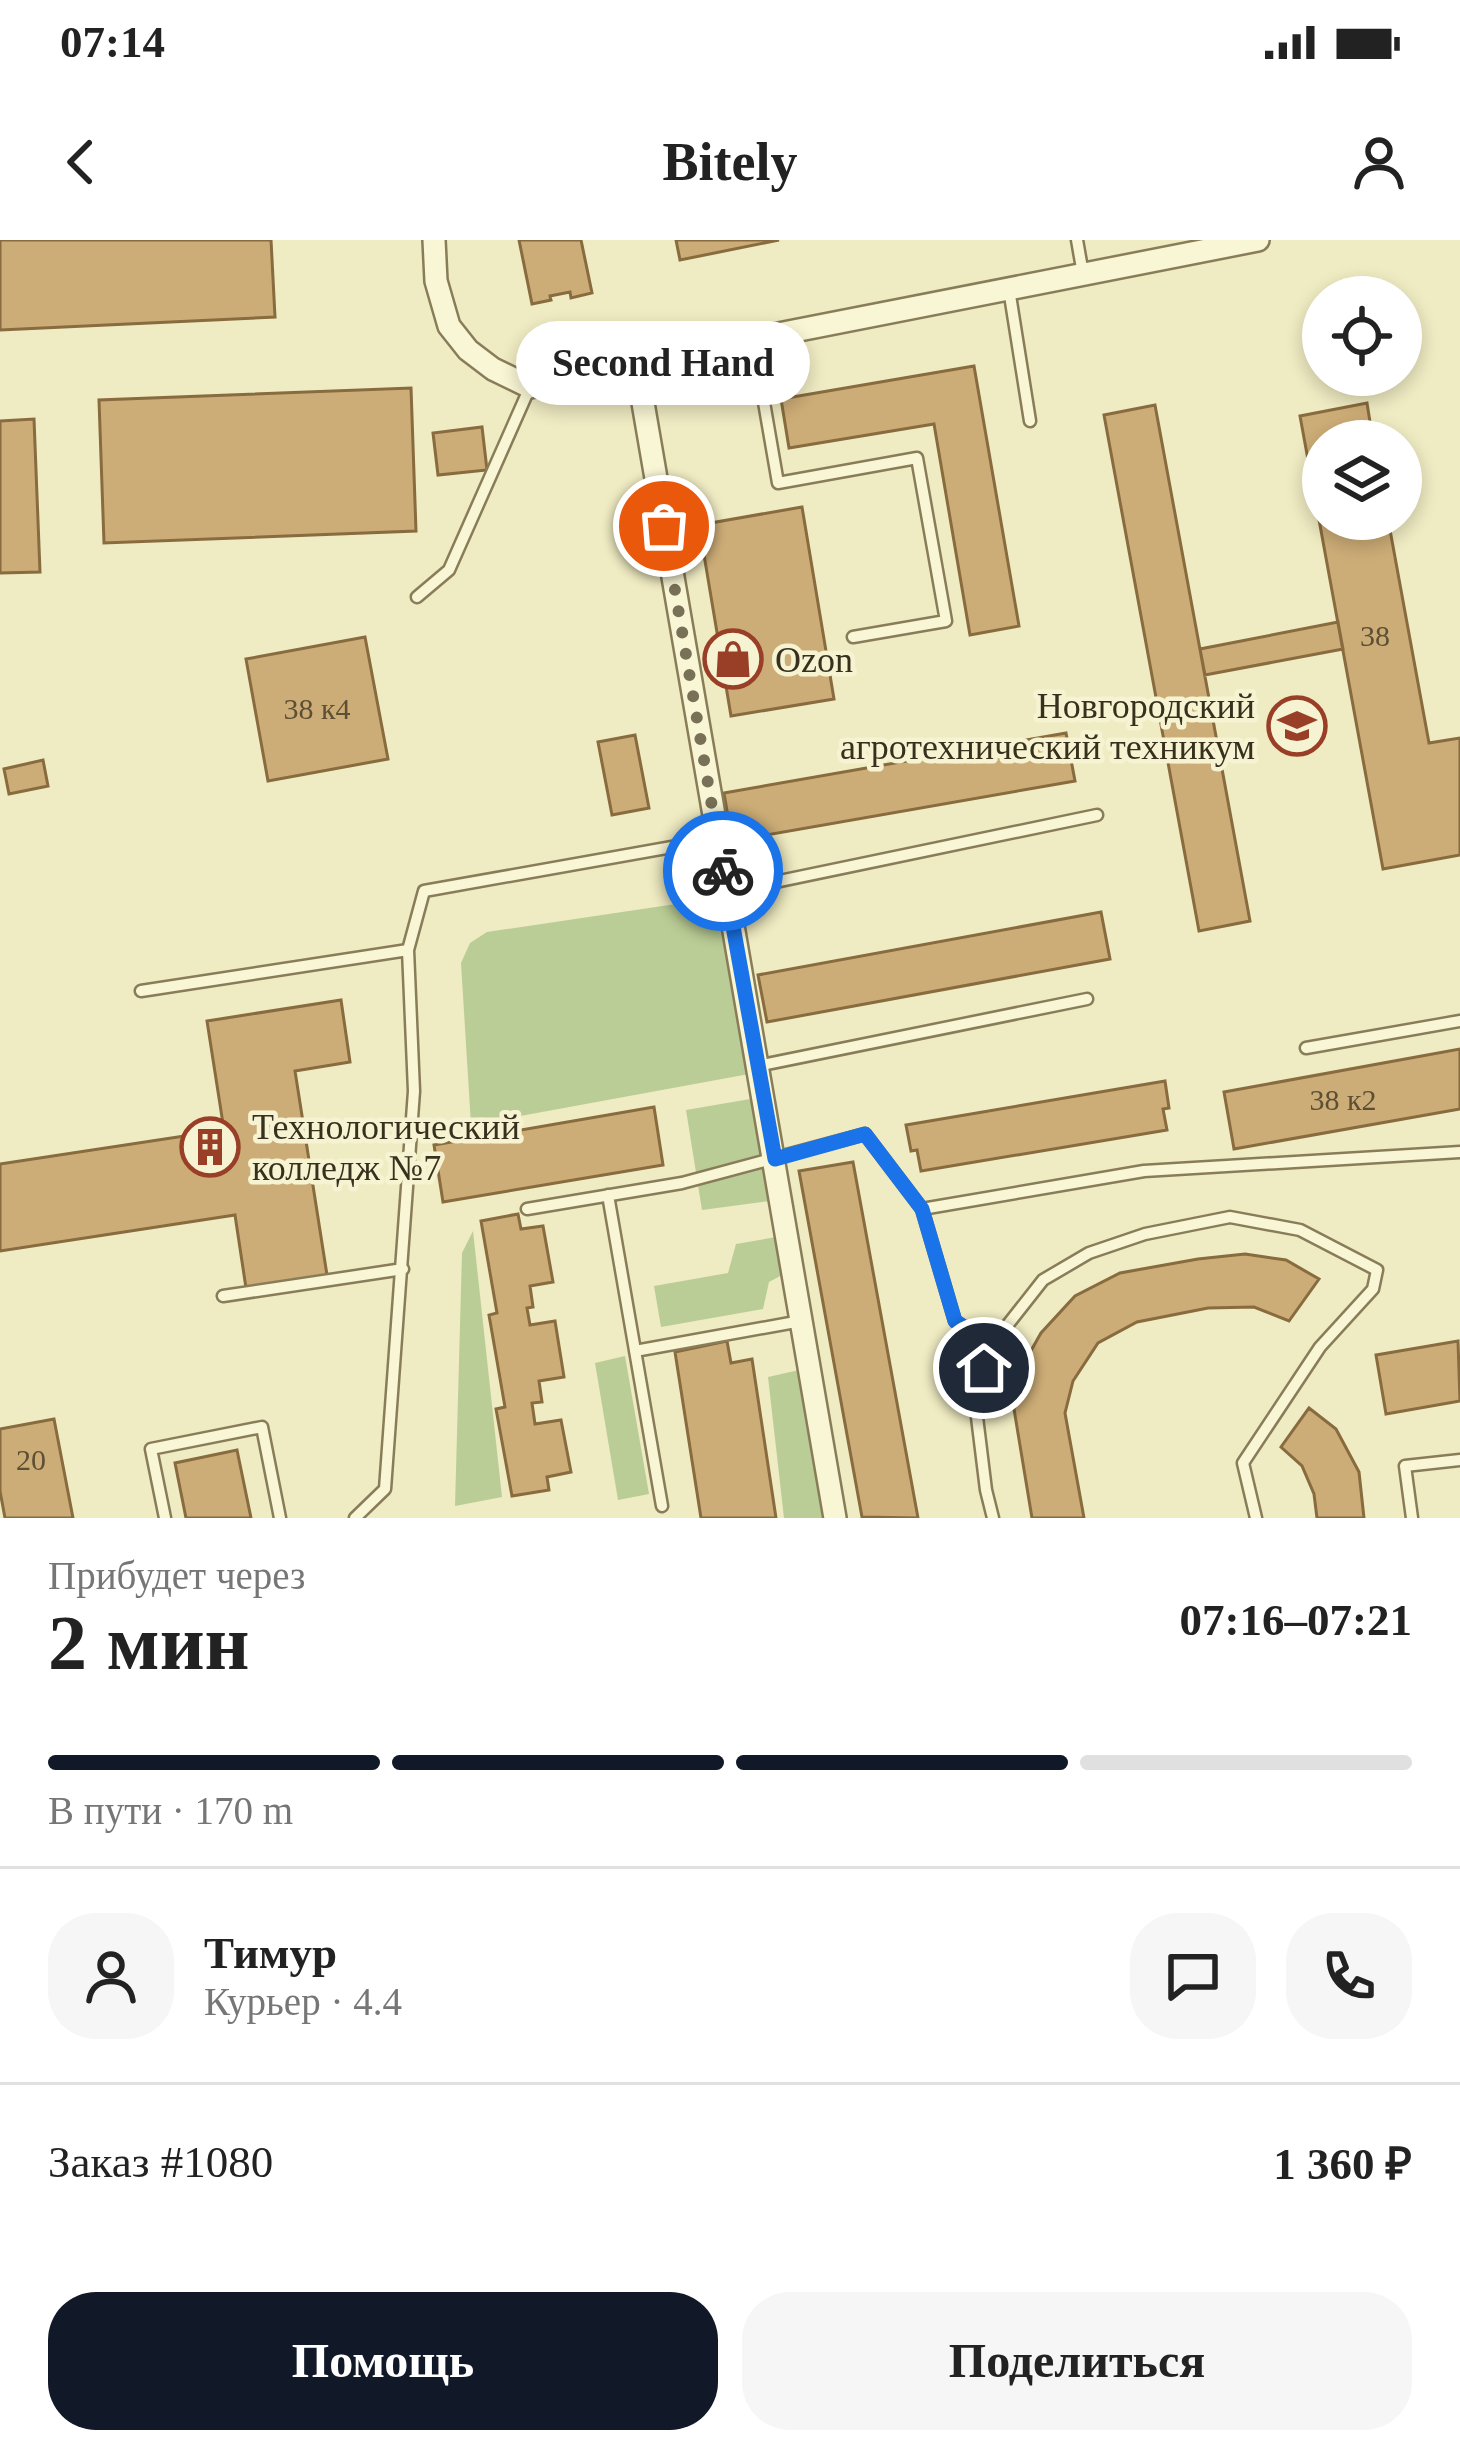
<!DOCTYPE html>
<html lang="ru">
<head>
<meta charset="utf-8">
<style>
  body { margin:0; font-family:Georgia,serif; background:#f6f6f6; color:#222; height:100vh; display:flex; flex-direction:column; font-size:45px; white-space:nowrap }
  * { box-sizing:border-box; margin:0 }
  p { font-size:39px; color:#767676 }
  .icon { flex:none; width:66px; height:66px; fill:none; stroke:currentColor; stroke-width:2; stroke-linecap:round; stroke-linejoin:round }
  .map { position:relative; height:1278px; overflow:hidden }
  .side { display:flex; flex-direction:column; background:#fff; flex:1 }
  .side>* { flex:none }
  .controls { position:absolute; left:1302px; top:36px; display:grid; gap:24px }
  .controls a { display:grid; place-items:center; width:120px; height:120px; border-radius:50%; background:#fff; box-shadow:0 6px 18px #0003; font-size:60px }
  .pin { position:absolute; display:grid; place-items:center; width:102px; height:102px; color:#fff; margin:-51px; border:6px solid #fff; border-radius:50%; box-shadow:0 3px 12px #0007 }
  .courier { position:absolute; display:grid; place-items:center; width:120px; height:120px; margin:-60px; border:9px solid #1a73e8; border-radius:50%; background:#fff; color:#222; box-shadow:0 3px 15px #0007 }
  .bubble { position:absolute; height:84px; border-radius:42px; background:#fff; box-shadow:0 6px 18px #0003; font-size:39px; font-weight:700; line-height:84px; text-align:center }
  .headline em { font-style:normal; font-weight:700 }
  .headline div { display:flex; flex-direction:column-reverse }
  .headline { display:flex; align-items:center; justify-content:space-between; height:204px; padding:0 48px }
  h1 { font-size:78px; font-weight:700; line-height:90px }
  .bar { display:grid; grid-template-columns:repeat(4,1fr); gap:18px 12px; align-content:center; height:144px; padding:0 48px }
  .bar i { height:15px; border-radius:9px; background:#e0e0e0 }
  .bar .active { background:#111827 }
  .bar p { grid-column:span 4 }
  .line { display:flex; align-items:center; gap:30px; padding:0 48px; border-top:3px solid #e0e0e0 }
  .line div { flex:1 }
  .round { display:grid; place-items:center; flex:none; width:126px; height:126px; border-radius:48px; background:#f6f6f6 }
  .cta { display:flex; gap:24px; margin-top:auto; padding:24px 48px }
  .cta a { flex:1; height:138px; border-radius:48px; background:#111827; color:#fff; font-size:48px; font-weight:700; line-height:138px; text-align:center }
  .cta a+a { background:#f6f6f6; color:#222 }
  .status { display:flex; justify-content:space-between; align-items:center; height:84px; padding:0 60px; background:#fff; direction:ltr }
  .status svg { height:33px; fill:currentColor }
  header { display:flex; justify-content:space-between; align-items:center; height:156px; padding:0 48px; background:#fff; font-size:54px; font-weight:700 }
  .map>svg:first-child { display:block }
  .green { fill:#bbcd96 }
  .building { fill:#cdad77; stroke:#886b3e; stroke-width:3 }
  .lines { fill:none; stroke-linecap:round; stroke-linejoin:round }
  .lane-casing { stroke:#897d59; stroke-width:15 }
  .street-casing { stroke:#897d59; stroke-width:26 }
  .lane { stroke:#f9f6d5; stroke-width:10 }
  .street { stroke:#f9f6d5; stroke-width:21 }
  .done { stroke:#787157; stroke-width:12; stroke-dasharray:0 21.6 }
  .route { stroke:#1a73e8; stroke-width:15 }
  .labels { text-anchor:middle; stroke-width:9; stroke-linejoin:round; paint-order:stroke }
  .number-label { font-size:30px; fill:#5d4f34 }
  .poi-label { font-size:36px; fill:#38301d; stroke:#f6f3d2; text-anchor:start }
</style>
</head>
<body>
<div class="status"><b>07:14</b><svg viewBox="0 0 49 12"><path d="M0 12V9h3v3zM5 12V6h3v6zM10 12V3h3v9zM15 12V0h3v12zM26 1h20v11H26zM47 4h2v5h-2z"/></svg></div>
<header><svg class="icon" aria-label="back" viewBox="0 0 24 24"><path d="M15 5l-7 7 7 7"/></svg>Bitely<svg class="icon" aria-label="person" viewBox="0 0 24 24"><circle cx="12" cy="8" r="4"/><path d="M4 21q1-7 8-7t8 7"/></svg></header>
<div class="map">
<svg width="1460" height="1278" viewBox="0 0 1460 1278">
  <rect width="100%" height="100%" fill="#efebc2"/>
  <path class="green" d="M 696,661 L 699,677 L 724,672 L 749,834 L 471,885 L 461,723 L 470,703 L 487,692 Z
    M 756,858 L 770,961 L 702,970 L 686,870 Z
    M 473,991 L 502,1257 L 455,1266 L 462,1013 Z
    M 782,996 L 786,1033 L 769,1042 L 763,1069 L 661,1087 L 654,1046 L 728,1033 L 736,1004 Z
    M 625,1116 L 649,1254 L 618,1260 L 595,1123 Z
    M 799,1130 L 824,1278 L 784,1278 L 768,1137 Z"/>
  <path class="building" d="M 0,0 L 271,0 L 275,77 L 0,90 Z
    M 519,0 L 581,0 L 592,53 L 571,58 L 570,52 L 550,56 L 551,60 L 532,64 Z
    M 676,0 L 779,0 L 680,20 Z
    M 974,126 L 1019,386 L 970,395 L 934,184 L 789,208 L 781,159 Z
    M 411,148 L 416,291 L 104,303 L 99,160 Z
    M 1367,163 L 1373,201 L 1323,201 L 1323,279 L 1388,279 L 1429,503 L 1460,498 L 1460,615 L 1383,629 L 1300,176 Z
    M 1155,165 L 1250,681 L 1199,691 L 1104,175 Z
    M 34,179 L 40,332 L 0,333 L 0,181 Z
    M 482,187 L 487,230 L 438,235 L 433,193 Z
    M 802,267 L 834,459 L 731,476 L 699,285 Z
    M 1338,382 L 1343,409 L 1205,435 L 1200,409 Z
    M 365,397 L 388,519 L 268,541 L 246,419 Z
    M 1066,493 L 1075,541 L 732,601 L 724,553 Z
    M 635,495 L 649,568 L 612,575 L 598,502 Z
    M 43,520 L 48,546 L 9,554 L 4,529 Z
    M 1101,672 L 1110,719 L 767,782 L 758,735 Z
    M 341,760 L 350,822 L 295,831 L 327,1035 L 246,1048 L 235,975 L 0,1011 L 0,924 L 224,890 L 207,781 Z
    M 1460,809 L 1460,869 L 1234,909 L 1224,852 Z
    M 1165,841 L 1169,868 L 1163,869 L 1167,890 L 921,931 L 917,910 L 911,911 L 906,885 Z
    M 654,867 L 663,925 L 443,962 L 434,905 Z
    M 853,922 L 918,1278 L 862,1277 L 799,931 Z
    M 518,974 L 521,989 L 543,986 L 553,1042 L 530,1046 L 533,1067 L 527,1068 L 530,1085 L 555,1081 L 564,1137 L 539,1141 L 542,1162 L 532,1163 L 535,1184 L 561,1180 L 571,1232 L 547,1237 L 549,1250 L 512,1256 L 496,1169 L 505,1167 L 489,1075 L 497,1073 L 481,981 Z
    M 1245,1014 L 1286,1020 L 1319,1039 L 1289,1081 L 1254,1067 L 1208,1068 L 1137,1082 L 1098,1103 L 1073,1141 L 1065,1173 L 1084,1278 L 1032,1278 L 1014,1169 L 1024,1123 L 1041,1093 L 1075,1056 L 1120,1033 L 1198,1019 Z
    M 727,1101 L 731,1123 L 752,1119 L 776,1278 L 701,1278 L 675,1112 Z
    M 1458,1101 L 1460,1161 L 1386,1174 L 1376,1115 Z
    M 1309,1168 L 1336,1189 L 1359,1232 L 1364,1278 L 1317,1278 L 1314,1254 L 1302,1226 L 1281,1207 Z
    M 54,1179 L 73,1278 L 5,1278 L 0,1251 L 0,1189 Z
    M 237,1210 L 251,1278 L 186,1278 L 175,1223 Z"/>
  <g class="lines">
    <defs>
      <path id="lane" d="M 1077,0 L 1083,34
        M 1009,49 L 1030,181
        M 753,99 L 778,243 L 917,218 L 946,381 L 853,397
        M 417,357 L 449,330 L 530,147
        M 727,652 L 1097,575
        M 141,751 L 408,710 L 424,651 L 717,599
        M 1306,808 L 1460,781
        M 757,826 L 1087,759
        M 608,955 L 662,1266
        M 527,969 L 682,943 L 865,894 L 922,969 L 955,1081 L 991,1106
        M 922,969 L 1144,931 L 1460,912
        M 223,1056 L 403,1029
        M 635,1111 L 801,1081
        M 165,1278 L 151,1209 L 262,1187 L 280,1278
        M 355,1278 L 385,1249 L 414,851 L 408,710
        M 993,1278 L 986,1250 L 976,1169 L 984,1128 L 991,1106 L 1043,1040 L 1089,1013 L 1145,994 L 1230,977 L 1300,990 L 1377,1030 L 1373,1049 L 1320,1107 L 1243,1223 L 1256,1278
        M 1412,1278 L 1405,1226 L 1460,1220"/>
      <path id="street" d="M 434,0 L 436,41 L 449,86 L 468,110 L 493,129 L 530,147 L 637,128 L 733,103 L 1258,0
        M 637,128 L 835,1278"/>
    </defs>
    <use href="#lane" class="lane-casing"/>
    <use href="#street" class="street-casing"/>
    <use href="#lane" class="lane"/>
    <use href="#street" class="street"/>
  </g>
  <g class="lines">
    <path class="done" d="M 664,286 L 723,631"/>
    <path class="route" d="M 723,631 L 775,919 L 865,894 L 922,969 L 955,1081 L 991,1106 L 984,1128"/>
  </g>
  <defs>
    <symbol id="shop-ring" viewBox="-11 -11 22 22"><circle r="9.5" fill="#f6f3d2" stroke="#993f28" stroke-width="1.5"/><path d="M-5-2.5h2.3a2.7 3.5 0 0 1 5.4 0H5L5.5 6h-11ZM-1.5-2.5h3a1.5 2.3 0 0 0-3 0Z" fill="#993f28"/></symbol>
    <symbol id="university-ring" viewBox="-11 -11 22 22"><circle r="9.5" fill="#f6f3d2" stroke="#993f28" stroke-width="1.5"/><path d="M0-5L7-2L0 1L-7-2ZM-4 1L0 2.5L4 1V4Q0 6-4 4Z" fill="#993f28"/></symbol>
    <symbol id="building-ring" viewBox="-11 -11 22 22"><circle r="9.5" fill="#f6f3d2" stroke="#993f28" stroke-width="1.5"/><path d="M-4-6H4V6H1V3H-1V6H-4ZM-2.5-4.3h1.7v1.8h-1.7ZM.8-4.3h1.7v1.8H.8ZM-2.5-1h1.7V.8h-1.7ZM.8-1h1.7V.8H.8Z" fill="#993f28"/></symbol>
  </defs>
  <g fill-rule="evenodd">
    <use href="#shop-ring" x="700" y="386" width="66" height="66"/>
    <use href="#university-ring" x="1264" y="453" width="66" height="66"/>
    <use href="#building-ring" x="177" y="874" width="66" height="66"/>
  </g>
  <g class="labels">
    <g class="number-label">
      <text x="1375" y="406">38</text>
      <text x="317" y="479">38 к4</text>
      <text x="1343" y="870">38 к2</text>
      <text x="31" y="1230">20</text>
    </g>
    <g class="poi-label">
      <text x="775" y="432">Ozon</text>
      <text x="1255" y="478" text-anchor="end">Новгородский<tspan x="1255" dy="41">агротехнический техникум</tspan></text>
      <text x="252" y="899">Технологический<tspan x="252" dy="41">колледж №7</tspan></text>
    </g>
  </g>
</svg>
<div class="controls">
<a><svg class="icon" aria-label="locate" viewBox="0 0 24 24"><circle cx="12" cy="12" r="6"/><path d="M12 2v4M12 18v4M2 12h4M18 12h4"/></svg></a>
<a><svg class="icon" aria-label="layers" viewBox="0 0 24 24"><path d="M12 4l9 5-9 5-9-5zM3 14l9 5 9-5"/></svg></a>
</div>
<div class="pin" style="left:664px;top:286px;background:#ea580c"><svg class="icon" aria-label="bag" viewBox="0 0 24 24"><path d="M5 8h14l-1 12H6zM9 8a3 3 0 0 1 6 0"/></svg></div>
<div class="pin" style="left:984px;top:1128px;background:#1f2937"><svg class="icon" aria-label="home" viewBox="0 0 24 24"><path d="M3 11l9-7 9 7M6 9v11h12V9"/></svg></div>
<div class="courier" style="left:723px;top:631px"><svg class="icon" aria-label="bike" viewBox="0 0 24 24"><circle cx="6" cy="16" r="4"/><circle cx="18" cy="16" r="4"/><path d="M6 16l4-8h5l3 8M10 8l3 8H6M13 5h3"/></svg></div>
<div class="bubble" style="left:516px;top:81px;width:294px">Second Hand</div>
</div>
<section class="side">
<div class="headline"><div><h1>2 мин</h1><p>Прибудет через</p></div><em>07:16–07:21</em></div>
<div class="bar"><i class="active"></i><i class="active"></i><i class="active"></i><i></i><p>В пути · 170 m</p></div>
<div class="line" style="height:216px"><a class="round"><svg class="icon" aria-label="person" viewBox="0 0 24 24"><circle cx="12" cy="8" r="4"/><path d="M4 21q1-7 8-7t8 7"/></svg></a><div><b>Тимур</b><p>Курьер · 4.4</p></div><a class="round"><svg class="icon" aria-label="chat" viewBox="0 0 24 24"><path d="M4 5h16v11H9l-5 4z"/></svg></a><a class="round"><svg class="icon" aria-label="phone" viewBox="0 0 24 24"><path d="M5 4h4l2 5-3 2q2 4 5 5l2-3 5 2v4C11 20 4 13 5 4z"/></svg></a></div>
<div class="line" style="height:156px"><div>Заказ #1080</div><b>1 360 ₽</b></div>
<div class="cta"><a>Помощь</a><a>Поделиться</a></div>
</section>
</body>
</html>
